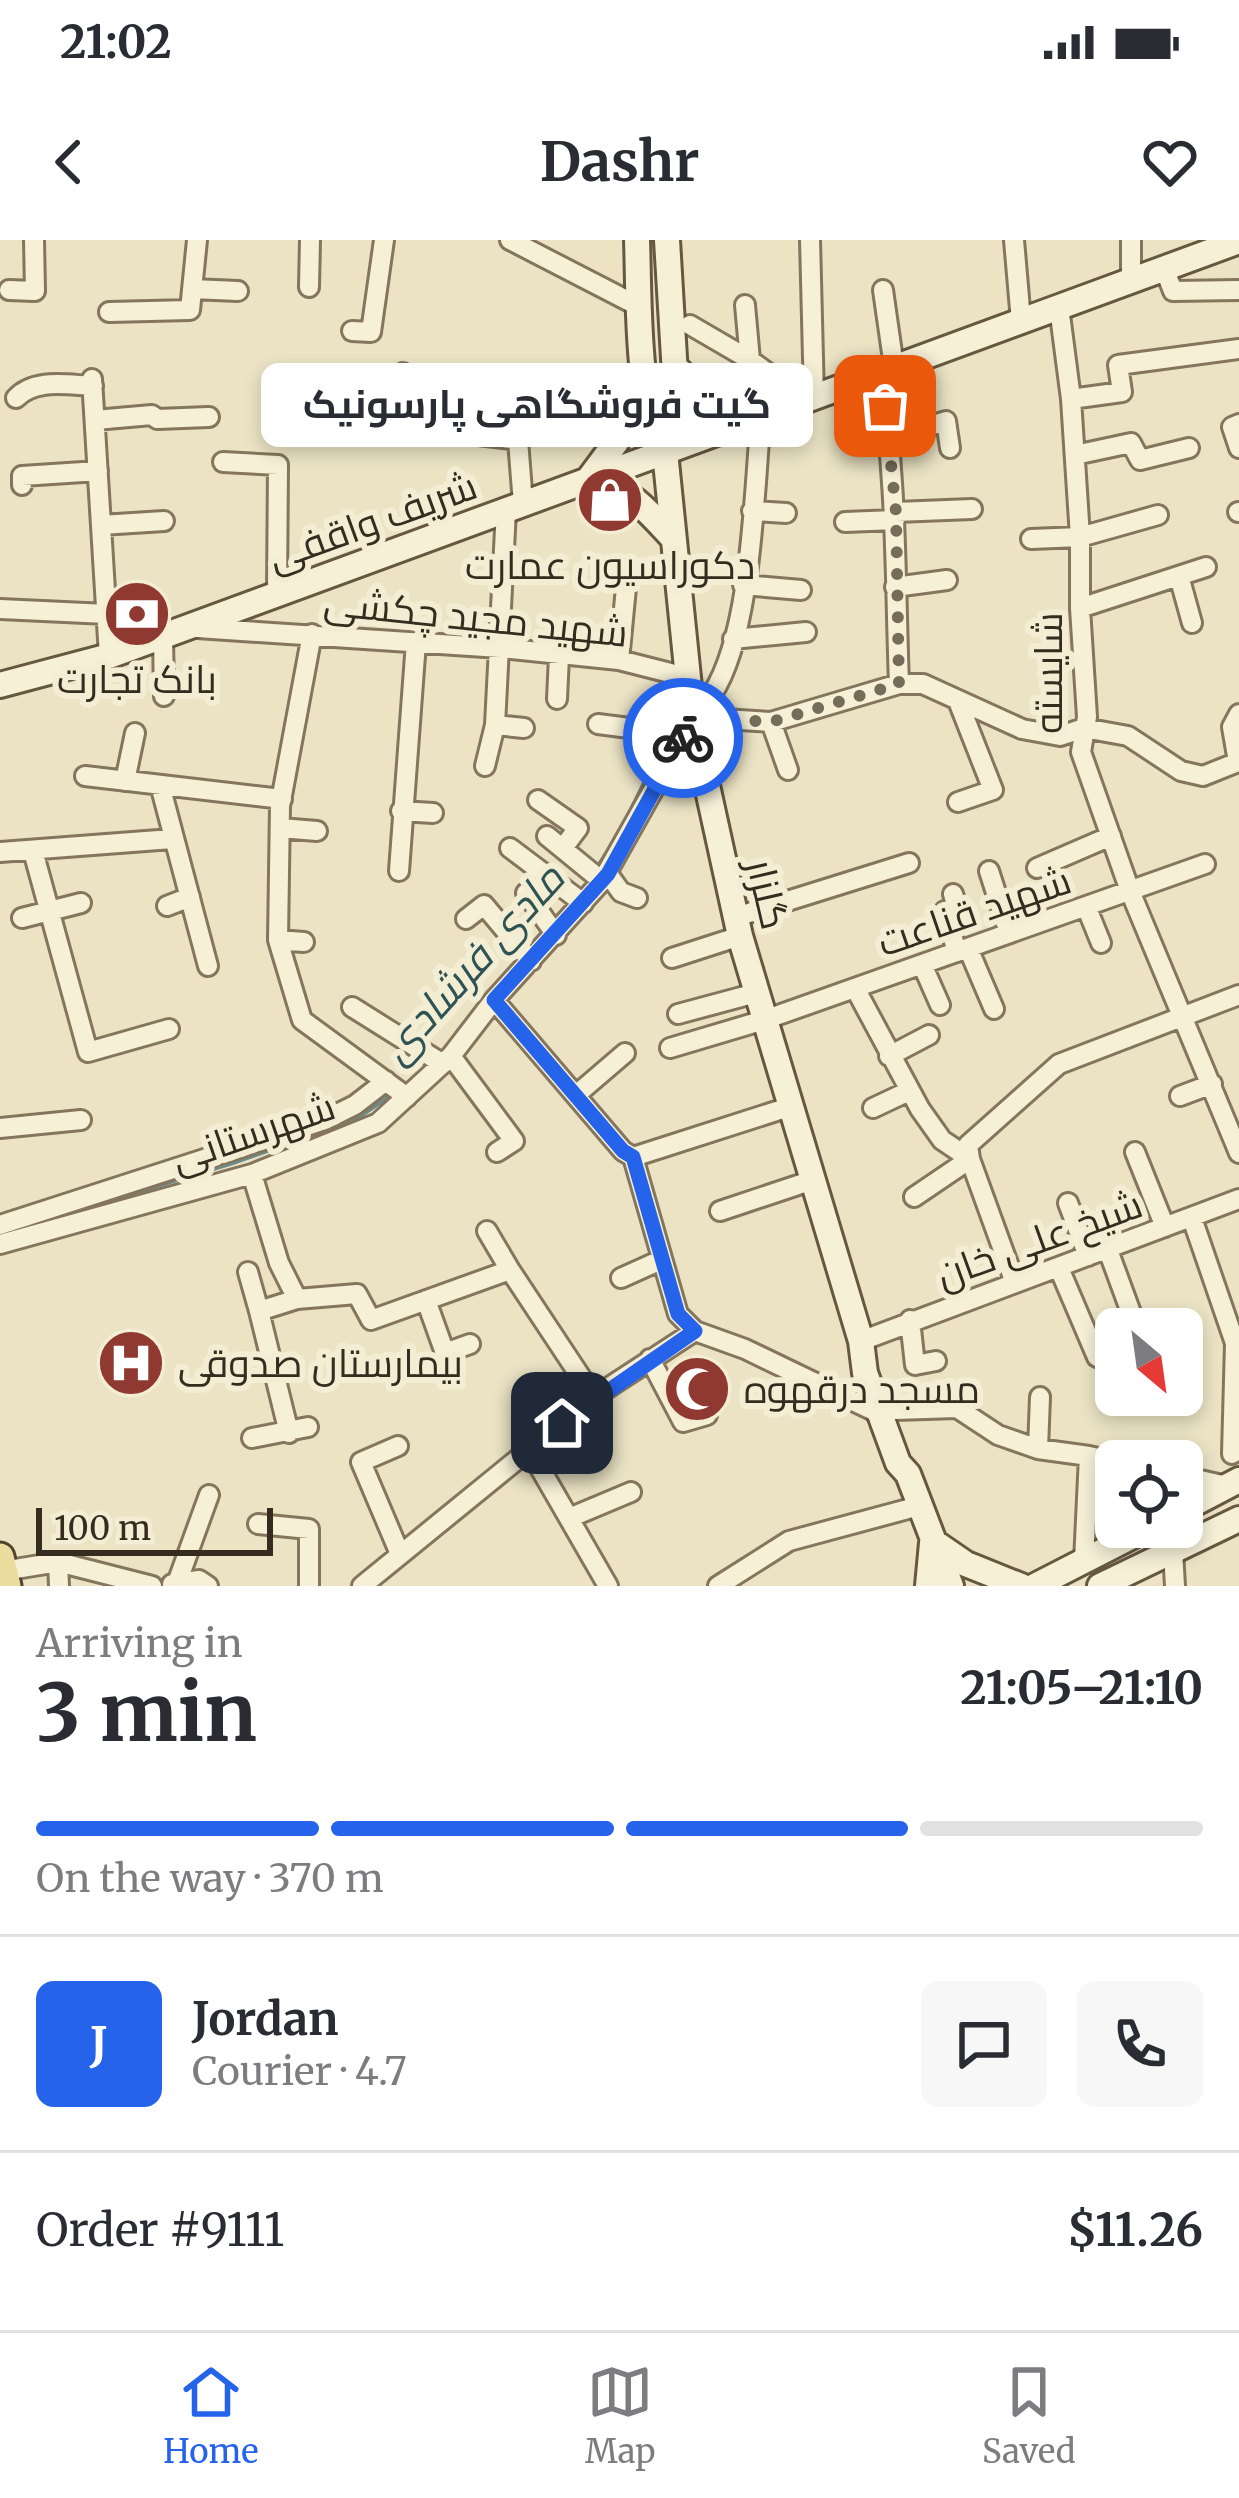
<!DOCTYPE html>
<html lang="en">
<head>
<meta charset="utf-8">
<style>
  body { margin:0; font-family:Merriweather,Cairo,serif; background:#f7f7f7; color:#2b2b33; height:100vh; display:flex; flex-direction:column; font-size:45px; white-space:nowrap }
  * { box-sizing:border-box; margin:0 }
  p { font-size:39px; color:#7c7c81 }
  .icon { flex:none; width:66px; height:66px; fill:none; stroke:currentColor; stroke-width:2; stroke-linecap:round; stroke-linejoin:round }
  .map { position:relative; height:1346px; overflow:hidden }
  .drawer { display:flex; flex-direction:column; background:#fff; flex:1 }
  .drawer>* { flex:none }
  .needle { width:78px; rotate:151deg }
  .fabs { position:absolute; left:1095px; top:1068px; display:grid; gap:24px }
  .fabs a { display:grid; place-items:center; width:108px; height:108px; border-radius:18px; background:#fff; box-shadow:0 6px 18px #0003; font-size:60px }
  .scale { position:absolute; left:36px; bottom:30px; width:237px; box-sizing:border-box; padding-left:12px; border:6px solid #352c1f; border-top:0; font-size:33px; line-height:42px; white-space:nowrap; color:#352c1f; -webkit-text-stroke:9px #f3edd3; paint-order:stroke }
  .pin { position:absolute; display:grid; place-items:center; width:102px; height:102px; color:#fff; margin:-51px; border-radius:24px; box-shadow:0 6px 18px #0006 }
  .courier { position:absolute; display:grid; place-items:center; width:120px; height:120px; margin:-60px; border:9px solid #2563eb; border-radius:50%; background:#fff; color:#222; box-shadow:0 3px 15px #0007 }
  .bubble { position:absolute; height:84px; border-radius:18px; background:#fff; box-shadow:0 6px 18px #0003; font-size:39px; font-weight:700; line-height:84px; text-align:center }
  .headline em { font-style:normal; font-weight:700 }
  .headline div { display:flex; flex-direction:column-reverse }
  .headline { display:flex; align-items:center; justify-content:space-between; height:204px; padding:0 36px }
  h1 { font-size:78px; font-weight:700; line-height:90px }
  .bar { display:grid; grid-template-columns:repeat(4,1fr); gap:18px 12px; align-content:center; height:144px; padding:0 36px }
  .bar i { height:15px; border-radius:9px; background:#e1e1e2 }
  .bar .current { background:#2563eb }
  .bar p { grid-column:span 4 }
  .line { display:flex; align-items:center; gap:30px; padding:0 36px; border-top:3px solid #e1e1e2 }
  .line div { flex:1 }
  .round { display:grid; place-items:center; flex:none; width:126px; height:126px; border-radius:18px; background:#f7f7f7 }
  .status { display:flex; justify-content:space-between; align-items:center; height:84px; padding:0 60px; background:#fff; direction:ltr }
  .status svg { height:33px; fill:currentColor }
  header { display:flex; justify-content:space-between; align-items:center; height:156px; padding:0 36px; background:#fff; font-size:54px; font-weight:700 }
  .menu { display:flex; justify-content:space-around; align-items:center; height:168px; border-top:3px solid #e1e1e2; background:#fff; font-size:33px; color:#7c7c81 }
  .menu a { display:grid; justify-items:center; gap:6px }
  .menu .current { color:#2563eb }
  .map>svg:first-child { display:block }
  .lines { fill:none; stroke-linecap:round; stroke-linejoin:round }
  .stream { stroke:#6d8c87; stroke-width:4.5 }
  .building { fill:#c7a37c; stroke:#826243; stroke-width:3 }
  .street-casing { stroke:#84755c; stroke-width:24 }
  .secondary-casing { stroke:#66573f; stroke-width:30 }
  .primary-casing { stroke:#524330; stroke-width:33 }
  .street { stroke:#f6f0d7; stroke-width:18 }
  .secondary { stroke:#f6f0d7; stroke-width:24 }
  .primary { stroke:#ecdc9e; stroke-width:27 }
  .done { stroke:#756c59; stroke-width:12; stroke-dasharray:0 21.6 }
  .route { stroke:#2563eb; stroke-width:15 }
  .labels { text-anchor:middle; stroke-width:12; stroke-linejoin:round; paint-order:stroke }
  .street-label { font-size:39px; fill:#352c1f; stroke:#f3edd3 }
  .poi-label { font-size:39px; fill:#352c1f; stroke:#f3edd3 }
  .water-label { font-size:42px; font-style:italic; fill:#2f5354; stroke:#f3edd3 }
</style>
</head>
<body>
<div class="status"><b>21:02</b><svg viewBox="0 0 49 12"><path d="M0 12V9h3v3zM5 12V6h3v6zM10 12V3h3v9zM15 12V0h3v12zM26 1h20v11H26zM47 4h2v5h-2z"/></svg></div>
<header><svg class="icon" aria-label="back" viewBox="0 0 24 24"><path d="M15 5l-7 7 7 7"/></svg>Dashr<svg class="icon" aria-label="heart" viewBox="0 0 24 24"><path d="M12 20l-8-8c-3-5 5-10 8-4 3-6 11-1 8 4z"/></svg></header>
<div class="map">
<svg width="1239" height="1346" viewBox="0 0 1239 1346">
  <rect width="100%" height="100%" fill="#ebe3c4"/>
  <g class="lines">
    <path class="stream" d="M 858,448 L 892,436
      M 625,582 L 657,517
      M 597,628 L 617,597
      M 45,980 L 232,923 L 353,881 L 394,853"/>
  </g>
  <path class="building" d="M 1102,1233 L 1116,1235 L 1116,1276 L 1099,1284 Z"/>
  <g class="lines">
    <defs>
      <path id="street" d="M 510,0 L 640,67
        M 810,0 L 814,157
        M 1014,0 L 1021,81
        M 1164,28 L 1173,51 L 1239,50
        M 1131,41 L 1131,0
        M 309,47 L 310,0
        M 192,49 L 238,51
        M 9,50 L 35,51 L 34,0
        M 883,50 L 894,127
        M 745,65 L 750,120
        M 1059,67 L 1071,159 L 1080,297 L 1080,368 L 1087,477 L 1081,512 L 1130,651 L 1239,913
        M 109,72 L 190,70 L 197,0
        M 690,85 L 750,120 L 805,160
        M 352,91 L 371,92 L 384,0
        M 403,133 L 406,186
        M 880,133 C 897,236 895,339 899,444
        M 92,139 L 109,416
        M 16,158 C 35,138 67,145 93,146
        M 1071,159 L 1122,152 L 1118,125 L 1239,109
        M 280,171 L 518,200
        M 95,180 L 152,175 L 157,179 L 209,177
        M 1239,184 L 1232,187 L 1239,208
        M 891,198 L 946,181 L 950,208
        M 518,200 L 523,264
        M 1075,215 L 1131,203 L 1140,220 L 1189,208
        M 223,222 L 278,225 L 277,354
        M 22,245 L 22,236 L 98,231
        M 752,271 L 786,273
        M 896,272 L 972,269
        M 1238,272 L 1239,272
        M 845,282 L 895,280
        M 101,285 L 164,281
        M 1031,299 L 1080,297 L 1158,275
        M 1179,336 L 1192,383
        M 743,345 L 801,350
        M 895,347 L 947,340
        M 1080,368 L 1206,327
        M 0,369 L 107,374
        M 197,388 L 500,408 L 619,420 L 686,437
        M 312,394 L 280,566 L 278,700 L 302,780 L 407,857
        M 163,396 L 164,456
        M 733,399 L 806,392
        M 619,420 L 628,327
        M 712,454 C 752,393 754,251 761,176
        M 557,459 L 559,416
        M 958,461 L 993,550 L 958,562
        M 771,482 L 788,530
        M 598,484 L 653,491 L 692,477 L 771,482 L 899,444 L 923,444 L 1022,489 L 1060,496 L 1084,488 L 1128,496 L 1181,531 L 1203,536 L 1238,522 L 1232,487 L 1239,474
        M 495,485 L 524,488
        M 485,526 L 495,485 L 506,270
        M 85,536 L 282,559
        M 125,541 L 135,493
        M 160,545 L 208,726
        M 538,560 L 578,588 L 563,608
        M 401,571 L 433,573
        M 280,588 L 317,591
        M 547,596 L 602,641
        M 510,608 L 583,663
        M 33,611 L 88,812 L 169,789
        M 0,612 L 172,599
        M 1037,628 L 1111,596
        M 399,631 L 416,402
        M 989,631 L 1009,693
        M 608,634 L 621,652 L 637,658
        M 526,653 L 556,695
        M 953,654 L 957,667 L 945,671 L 957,712
        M 167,666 L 190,657
        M 1086,666 L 1101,703
        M 736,677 L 909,623
        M 22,678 L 81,663
        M 466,679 L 484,665 L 531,721
        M 278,700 L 304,702
        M 968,708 L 994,769
        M 672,718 L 740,696
        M 922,724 L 940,765
        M 855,748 L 920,869 L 942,900 L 970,919 L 1015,1043
        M 494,760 L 623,911 L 633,917 L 678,1074 L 695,1091
        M 352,767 L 443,824
        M 678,774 L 756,753
        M 670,808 L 764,780 L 1205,624
        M 451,816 L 514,901 L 497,912
        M 889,816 L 929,795
        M 576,855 L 625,813
        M 1180,856 L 1212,844
        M 873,868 L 909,851
        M 0,888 L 81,880
        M 1135,912 L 1165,987
        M 633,917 L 789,867
        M 252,934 L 279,1023 L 297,1059
        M 914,957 L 970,919 L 968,905 L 1059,824 L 1239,755
        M 1068,963 L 1088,1016
        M 720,971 L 813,940
        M 1192,978 L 1235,1103 L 1232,1214
        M 0,985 L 325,880 L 355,865 L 386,841
        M 487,991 L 510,1030
        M 0,1004 L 252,934 L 378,883 L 451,816 L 494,760 L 602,641 L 692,481
        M 1108,1010 L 1137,1089
        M 1059,1028 L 1097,1117
        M 248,1032 L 259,1071
        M 621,1038 L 661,1020
        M 426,1060 L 445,1113 L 470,1104
        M 910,1080 L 915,1125 L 936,1121
        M 861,1101 L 1239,959
        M 650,1119 L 683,1182 L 707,1175
        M 895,1170 L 957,1168 L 998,1195 L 1038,1209 L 1089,1216 L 1084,1322
        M 289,1193 L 259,1071 L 297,1059 L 357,1054 L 371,1080 L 510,1030 L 594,1157
        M 252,1198 L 308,1187
        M 398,1206 L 361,1222 L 400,1314
        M 529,1209 L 608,1346
        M 1038,1209 L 1040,1157
        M 1089,1216 L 1116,1222
        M 1182,1236 L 1227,1246
        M 569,1278 L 631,1252
        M 258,1284 L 309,1289 L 309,1346
        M 1173,1311 L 1175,1346
        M 58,1322 L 59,1346
        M 3,1331 L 58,1322 L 152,1346
        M 177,1343 L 209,1255
        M 172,1344 L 199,1340 L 208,1346
        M 362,1346 L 594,1157 L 695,1091 L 745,1109 L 880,1174
        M 718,1346 L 789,1301 L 919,1266"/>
      <path id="secondary" d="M 637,0 C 639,54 636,170 665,212 L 692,477 L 740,696 L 861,1101 L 865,1133 L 898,1223 L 908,1234 L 951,1346
        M 674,126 L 720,170 L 744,183
        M 645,138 L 617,201 L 588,240 C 630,249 642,265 670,295
        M 665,212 L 678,185 L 667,0
        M 0,445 L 109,416 L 1239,1
        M 1182,1270 L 1239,1240
        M 934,1302 L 966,1324 L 1021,1346
        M 928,1346 L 932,1303
        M 1035,1346 L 1150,1287
        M 1100,1346 L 1239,1279"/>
      <path id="primary" d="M 0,1317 L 7,1346"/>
    </defs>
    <use href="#street" class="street-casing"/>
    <use href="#secondary" class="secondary-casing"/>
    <use href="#primary" class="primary-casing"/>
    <use href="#street" class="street"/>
    <use href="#secondary" class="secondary"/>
    <use href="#primary" class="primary"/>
  </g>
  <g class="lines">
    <path class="done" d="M 683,498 L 692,477 L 771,482 L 899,444 L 896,272 L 885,166"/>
    <path class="route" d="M 562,1183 L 695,1091 L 678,1074 L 633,917 L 623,911 L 494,760 L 608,634 L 683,498"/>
  </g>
  <defs>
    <symbol id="shop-disc" viewBox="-11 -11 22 22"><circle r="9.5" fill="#8f3930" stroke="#f3edd3"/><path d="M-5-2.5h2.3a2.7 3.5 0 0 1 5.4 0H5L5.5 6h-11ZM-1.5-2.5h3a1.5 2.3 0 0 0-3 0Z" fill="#fff"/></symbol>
    <symbol id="bank-disc" viewBox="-11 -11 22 22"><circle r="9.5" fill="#8f3930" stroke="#f3edd3"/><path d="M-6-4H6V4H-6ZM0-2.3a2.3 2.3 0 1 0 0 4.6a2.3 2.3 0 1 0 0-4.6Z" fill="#fff"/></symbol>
    <symbol id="hospital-disc" viewBox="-11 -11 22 22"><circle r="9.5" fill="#8f3930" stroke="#f3edd3"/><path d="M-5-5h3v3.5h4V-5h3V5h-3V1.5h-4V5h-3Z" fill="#fff"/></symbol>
    <symbol id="mosque-disc" viewBox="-11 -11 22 22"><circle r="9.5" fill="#8f3930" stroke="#f3edd3"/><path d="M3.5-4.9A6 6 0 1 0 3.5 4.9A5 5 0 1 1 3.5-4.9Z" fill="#fff"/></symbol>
  </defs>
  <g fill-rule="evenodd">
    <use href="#shop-disc" x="572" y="222" width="76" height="76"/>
    <use href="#bank-disc" x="99" y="336" width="76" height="76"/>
    <use href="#hospital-disc" x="93" y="1085" width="76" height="76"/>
    <use href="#mosque-disc" x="659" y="1111" width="76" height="76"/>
  </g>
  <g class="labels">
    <g class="street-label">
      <text transform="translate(372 281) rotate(-20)" y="14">شریف واقفی</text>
      <text transform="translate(476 377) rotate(6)" y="14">شهید مجید چکشی</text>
      <text transform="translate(1048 433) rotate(-90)" y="14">شایسته</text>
      <text transform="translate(768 654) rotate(77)" y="14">گلزار</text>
      <text transform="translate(974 671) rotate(-19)" y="14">شهید قناعت</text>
      <text transform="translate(253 892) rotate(-19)" y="14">شهرستانی</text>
      <text transform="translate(1039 999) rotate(-20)" y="14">شیخ علی خان</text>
    </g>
    <g class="poi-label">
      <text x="610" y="339">دکوراسیون عمارت</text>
      <text x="137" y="453">بانک تجارت</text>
      <text x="178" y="1137" text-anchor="start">بیمارستان صدوقی</text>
      <text x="744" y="1163" text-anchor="start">مسجد درقهوه</text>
    </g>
    <g class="water-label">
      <text transform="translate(472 723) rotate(-48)" y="15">مادی فرشادی</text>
    </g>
  </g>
</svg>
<div class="fabs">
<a><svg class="needle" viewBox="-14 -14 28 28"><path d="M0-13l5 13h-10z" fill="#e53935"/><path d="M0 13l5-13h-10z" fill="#7c7c81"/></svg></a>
<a><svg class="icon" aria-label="locate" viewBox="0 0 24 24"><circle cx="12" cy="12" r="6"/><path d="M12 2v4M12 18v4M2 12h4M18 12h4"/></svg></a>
</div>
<div class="scale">100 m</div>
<div class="pin" style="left:885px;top:166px;background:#ea580c"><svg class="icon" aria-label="bag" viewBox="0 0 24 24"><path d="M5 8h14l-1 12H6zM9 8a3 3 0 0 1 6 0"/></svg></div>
<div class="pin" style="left:562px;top:1183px;background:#1f2937"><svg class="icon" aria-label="home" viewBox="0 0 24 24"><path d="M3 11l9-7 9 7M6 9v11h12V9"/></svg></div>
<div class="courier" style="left:683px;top:498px"><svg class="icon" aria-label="bike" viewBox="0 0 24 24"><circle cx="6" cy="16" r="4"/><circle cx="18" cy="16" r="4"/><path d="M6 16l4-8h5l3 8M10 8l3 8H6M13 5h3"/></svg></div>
<div class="bubble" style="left:261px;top:123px;width:552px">گیت فروشگاهی پارسونیک</div>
</div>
<section class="drawer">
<div class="headline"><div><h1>3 min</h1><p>Arriving in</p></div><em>21:05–21:10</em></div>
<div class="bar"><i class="current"></i><i class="current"></i><i class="current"></i><i></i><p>On the way · 370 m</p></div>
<div class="line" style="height:216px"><b class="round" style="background:#2563eb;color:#fff">J</b><div><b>Jordan</b><p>Courier · 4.7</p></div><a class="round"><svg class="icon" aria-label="chat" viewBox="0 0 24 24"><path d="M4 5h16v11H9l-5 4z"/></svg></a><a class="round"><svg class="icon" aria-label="phone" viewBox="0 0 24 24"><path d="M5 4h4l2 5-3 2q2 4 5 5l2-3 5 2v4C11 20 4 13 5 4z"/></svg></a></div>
<div class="line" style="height:156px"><div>Order #9111</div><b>$11.26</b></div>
</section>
<nav class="menu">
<a class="current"><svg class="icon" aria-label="home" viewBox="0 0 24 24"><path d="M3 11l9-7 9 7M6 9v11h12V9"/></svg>Home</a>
<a><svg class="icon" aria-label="map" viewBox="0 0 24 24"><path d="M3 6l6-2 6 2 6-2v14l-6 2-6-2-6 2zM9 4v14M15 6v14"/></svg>Map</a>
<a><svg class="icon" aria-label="saved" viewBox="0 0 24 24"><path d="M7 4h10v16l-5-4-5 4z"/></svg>Saved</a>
</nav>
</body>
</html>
